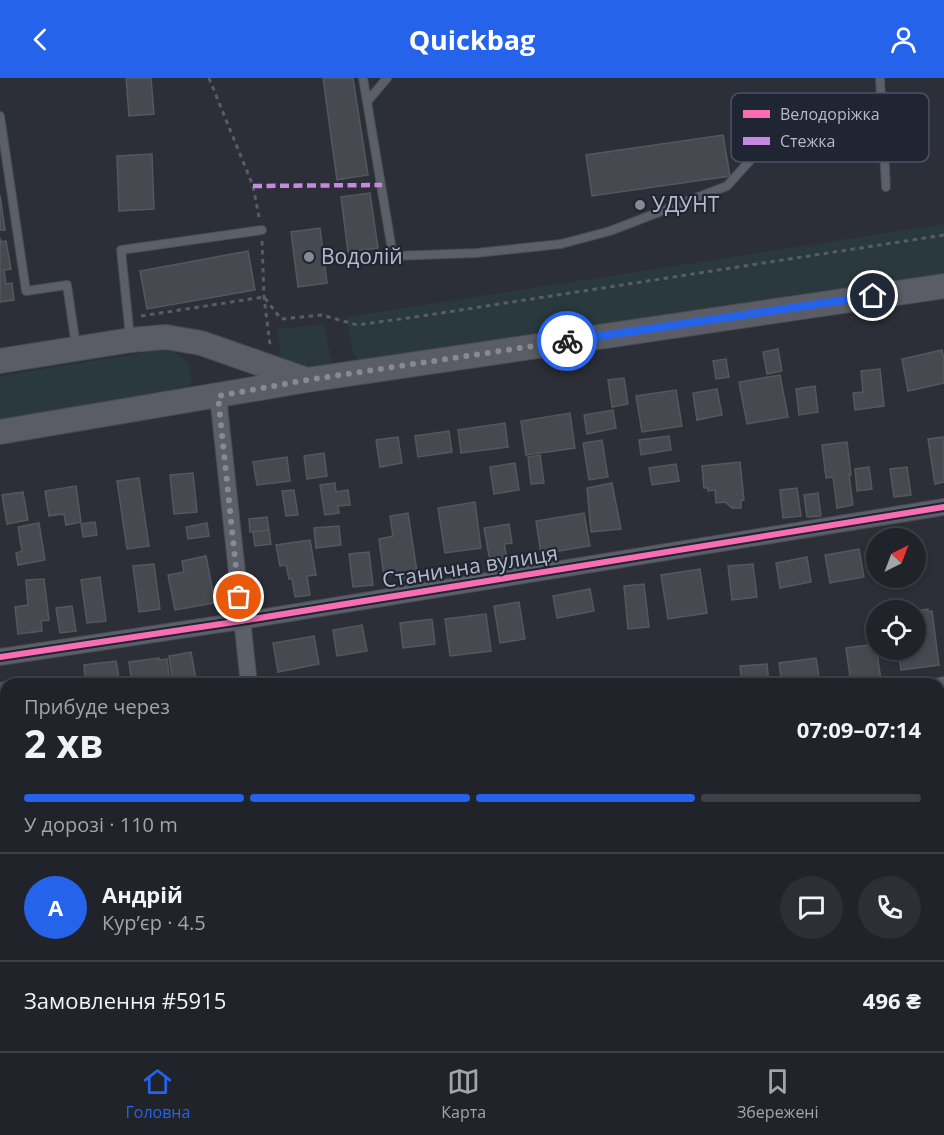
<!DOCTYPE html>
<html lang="uk">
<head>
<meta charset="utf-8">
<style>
  body { margin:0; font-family:"Open Sans",sans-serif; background:#2d2f36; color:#f1f3f6; height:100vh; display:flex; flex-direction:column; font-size:22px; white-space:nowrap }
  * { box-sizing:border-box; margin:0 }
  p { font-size:20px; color:#a2a4a8 }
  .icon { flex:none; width:33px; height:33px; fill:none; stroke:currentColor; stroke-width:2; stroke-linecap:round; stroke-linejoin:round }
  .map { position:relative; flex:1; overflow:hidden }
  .panel { position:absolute; left:0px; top:600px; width:945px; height:374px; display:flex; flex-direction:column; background:#21232a; border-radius:18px 18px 0 0; box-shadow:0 3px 9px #0003,0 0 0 2px #3e4047 }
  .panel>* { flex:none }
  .needle { width:39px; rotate:42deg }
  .buttons { position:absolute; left:866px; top:450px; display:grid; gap:12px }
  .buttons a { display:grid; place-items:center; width:60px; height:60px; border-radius:50%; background:#21232a; box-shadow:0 3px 9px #0003,0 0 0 2px #3e4047; font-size:30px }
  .pin { position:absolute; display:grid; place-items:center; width:51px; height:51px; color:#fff; margin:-26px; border:3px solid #fff; border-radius:50%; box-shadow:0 2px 6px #0007 }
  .courier { position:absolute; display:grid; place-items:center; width:60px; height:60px; margin:-30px; border:4px solid #2563eb; border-radius:50%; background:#fff; color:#222; box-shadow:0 2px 8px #0007 }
  .overview em { font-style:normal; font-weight:700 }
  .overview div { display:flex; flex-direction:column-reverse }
  .overview { display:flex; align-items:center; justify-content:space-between; height:102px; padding:0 24px }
  h1 { font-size:39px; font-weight:700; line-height:45px }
  .bar { display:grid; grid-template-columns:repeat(4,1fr); gap:9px 6px; align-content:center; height:72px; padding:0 24px }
  .bar i { height:8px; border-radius:4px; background:#3e4047 }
  .bar .on { background:#2563eb }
  .bar p { grid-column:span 4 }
  .line { display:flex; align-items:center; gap:15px; padding:0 24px; border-top:2px solid #3e4047 }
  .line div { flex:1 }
  .round { display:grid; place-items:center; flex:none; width:63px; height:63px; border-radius:32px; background:#2d2f36 }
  header { display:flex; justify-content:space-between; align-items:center; height:78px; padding:0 24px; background:#2563eb; color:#fff; font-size:27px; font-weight:700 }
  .tab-bar { display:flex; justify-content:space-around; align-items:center; height:84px; border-top:2px solid #3e4047; background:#21232a; font-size:16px; color:#a2a4a8 }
  .tab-bar a { display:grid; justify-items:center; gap:3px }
  .tab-bar .on { color:#2563eb }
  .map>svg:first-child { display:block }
  .green { fill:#29393e }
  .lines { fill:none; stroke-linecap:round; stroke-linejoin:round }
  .stream { stroke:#3b4762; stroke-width:5 }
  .building { fill:#464950; stroke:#54575f; stroke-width:1.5 }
  .service-casing { stroke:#484b51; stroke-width:10 }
  .minor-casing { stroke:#484b51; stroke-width:18 }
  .secondary-casing { stroke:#484b51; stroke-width:26 }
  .path { stroke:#595d63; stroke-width:3; stroke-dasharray:4.5 4.5; stroke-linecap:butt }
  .service { stroke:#5b5f67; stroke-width:8 }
  .minor { stroke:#5b5f67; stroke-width:16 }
  .secondary { stroke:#5a5d65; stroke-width:24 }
  .quiet { stroke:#c787e3; stroke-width:4.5; stroke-dasharray:9 4.5; stroke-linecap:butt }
  .cycleway-casing { stroke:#1f2533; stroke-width:10 }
  .cycleway { stroke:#f96db3; stroke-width:6 }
  .done { stroke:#868a96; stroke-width:6; stroke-dasharray:0 10.8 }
  .route { stroke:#2563eb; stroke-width:8 }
  .poi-dot { fill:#868a96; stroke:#1f2533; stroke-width:2 }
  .labels { text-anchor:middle; stroke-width:4.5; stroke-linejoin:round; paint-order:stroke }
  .poi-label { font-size:21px; fill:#b6bbc9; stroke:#1f2533; text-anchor:start }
  .street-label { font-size:21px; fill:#b6bbc9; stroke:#1f2533 }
  .key { fill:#1f2533; stroke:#4c5260; stroke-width:1.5 }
  .key-label { font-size:16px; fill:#b6bbc9 }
</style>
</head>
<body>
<header><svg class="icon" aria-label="back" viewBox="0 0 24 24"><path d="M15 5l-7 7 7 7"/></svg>Quickbag<svg class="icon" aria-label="person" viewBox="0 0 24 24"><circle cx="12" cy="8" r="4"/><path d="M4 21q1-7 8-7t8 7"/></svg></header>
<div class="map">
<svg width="944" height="973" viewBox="0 0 944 973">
  <rect width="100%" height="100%" fill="#2c2f38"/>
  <path class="green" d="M 944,146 L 944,196 L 375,284 L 358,281 L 353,275 L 346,239 Z
    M 324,246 L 332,287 L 305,293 L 281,286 L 278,251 Z
    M 167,271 C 186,281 189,281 192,304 L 183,316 L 0,344 L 0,298 Z"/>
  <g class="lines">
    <path class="stream" d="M 825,968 L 825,973"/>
  </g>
  <path class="building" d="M 126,0 L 151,0 L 154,36 L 129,38 Z
    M 323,0 L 353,0 L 368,97 L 337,102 Z
    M 723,57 L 730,98 L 592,118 L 586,77 Z
    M 152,76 L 154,131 L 119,133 L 117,78 Z
    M 370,115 L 378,170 L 348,174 L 341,119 Z
    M 0,117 L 5,152 L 0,152 Z
    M 320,150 L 327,205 L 298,209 L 291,154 Z
    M 0,160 L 1,164 L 6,163 L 11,191 L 4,192 L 6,206 L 12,205 L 14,222 L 0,224 Z
    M 248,173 L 255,212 L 147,231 L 140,193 Z
    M 778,271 L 782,293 L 767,296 L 763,274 Z
    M 942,272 L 944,281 L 944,305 L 908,313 L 902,281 Z
    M 726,281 L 729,299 L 716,301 L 713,283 Z
    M 880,291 L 884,328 L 855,332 L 853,315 L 863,314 L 861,293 Z
    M 780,297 L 788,339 L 747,346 L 739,304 Z
    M 624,300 L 628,326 L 612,329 L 608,302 Z
    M 815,308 L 818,334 L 799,337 L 796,311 Z
    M 717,311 L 722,337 L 697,342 L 693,315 Z
    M 676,312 L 682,348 L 642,354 L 636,318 Z
    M 613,332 L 616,350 L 587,356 L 584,337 Z
    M 570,335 L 575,370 L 526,377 L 521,343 Z
    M 505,345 L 508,369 L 461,375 L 458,352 Z
    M 449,353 L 452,374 L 418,379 L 415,358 Z
    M 669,358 L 671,372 L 641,377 L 639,362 Z
    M 398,359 L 402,385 L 380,389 L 376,362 Z
    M 944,359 L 944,404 L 935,406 L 928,361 Z
    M 602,362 L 608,399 L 589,402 L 583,365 Z
    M 847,364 L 851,397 L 849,397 L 853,427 L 837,430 L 833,399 L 826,400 L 822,367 Z
    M 324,375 L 327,398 L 307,401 L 304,378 Z
    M 540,377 L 544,405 L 531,406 L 528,379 Z
    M 287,379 L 290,403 L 257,407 L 253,384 Z
    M 740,384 L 744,422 L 741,423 L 741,430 L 732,430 L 725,424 L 716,425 L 715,412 L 708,413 L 708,410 L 704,410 L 702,388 Z
    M 515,385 L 519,412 L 494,416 L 490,389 Z
    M 676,386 L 679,403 L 652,407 L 649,390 Z
    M 869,389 L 872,411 L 857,413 L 855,391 Z
    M 907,389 L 911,417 L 894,419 L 890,391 Z
    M 193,395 L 197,434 L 174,436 L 170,397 Z
    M 139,400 L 149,468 L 127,471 L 117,403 Z
    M 335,405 L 336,414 L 348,412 L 350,427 L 338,428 L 339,435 L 325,437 L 320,407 Z
    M 612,405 L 621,451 L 591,454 L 587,410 Z
    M 76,408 L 81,444 L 66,447 L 64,436 L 49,438 L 45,413 Z
    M 797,410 L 801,438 L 783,440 L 780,412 Z
    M 294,412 L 298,437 L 286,438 L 282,413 Z
    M 23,414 L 28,442 L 7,446 L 2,417 Z
    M 818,415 L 821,438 L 807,439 L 804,417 Z
    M 475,424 L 481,470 L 445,475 L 438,430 Z
    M 408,435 L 418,500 L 401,503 L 400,498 L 396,498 L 394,496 L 384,498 L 379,461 L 393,458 L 390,438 Z
    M 584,435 L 590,468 L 541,476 L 536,443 Z
    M 267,439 L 269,452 L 250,454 L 249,441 Z
    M 95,444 L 97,457 L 83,459 L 81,446 Z
    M 39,445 L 45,482 L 18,487 L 16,475 L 22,473 L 18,449 Z
    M 207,445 L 209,458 L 188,461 L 186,449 Z
    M 509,446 L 512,465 L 504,466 L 507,480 L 490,483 L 484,450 Z
    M 339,448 L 341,467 L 316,470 L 314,450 Z
    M 269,452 L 271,466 L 255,468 L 253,454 Z
    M 310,462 L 316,497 L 307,498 L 310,517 L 295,519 L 292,501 L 289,501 L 286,487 L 280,488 L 276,467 Z
    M 918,462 L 922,490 L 915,491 L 915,463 Z
    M 859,471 L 864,499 L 830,505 L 825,477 Z
    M 369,474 L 373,507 L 353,509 L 349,476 Z
    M 206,478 L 215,525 L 175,532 L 168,497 L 184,494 L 182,483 Z
    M 807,479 L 811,504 L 780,510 L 776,485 Z
    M 154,486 L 160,531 L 139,534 L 133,488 Z
    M 753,486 L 757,519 L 732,522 L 728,488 Z
    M 700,491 L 707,535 L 668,541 L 661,497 Z
    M 100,499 L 106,543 L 87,545 L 81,502 Z
    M 44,501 L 49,542 L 41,543 L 42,553 L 18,556 L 15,529 L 28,527 L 26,502 Z
    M 644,506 L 649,549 L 628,551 L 624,508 Z
    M 590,511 L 594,533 L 557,540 L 553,518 Z
    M 519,524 L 525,561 L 500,565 L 494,528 Z
    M 72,528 L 76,553 L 60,555 L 56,530 Z
    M 928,531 L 928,534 L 932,533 L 939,587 L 901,592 L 898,572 L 915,572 L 915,557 L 926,556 L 924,543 L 915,544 L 915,533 Z
    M 486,536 L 491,573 L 450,578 L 445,541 Z
    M 432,541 L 435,566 L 403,570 L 400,545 Z
    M 362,547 L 367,573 L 337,578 L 333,552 Z
    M 314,558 L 319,586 L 278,594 L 273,565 Z
    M 876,566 L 881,603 L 851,606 L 846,570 Z
    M 191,574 L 196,601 L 189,602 L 190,606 L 173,606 L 169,578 Z
    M 159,580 L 159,582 L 167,581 L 170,605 L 132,606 L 129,584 Z
    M 816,580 L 820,606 L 782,606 L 779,585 Z
    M 116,583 L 120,606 L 106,606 L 105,598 L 85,601 L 84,587 Z
    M 767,586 L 769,606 L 742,606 L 740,588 Z
    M 5,604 L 6,629 L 0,630 L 0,605 Z
    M 944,655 L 944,682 L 939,683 L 939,656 Z
    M 944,684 L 944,704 L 939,706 L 939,685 Z
    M 0,700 L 6,700 L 6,731 L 0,732 Z
    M 0,786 L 6,786 L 6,816 L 0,816 Z
    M 6,961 L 6,968 L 11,968 L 12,973 L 0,973 L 0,962 Z
    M 26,968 L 66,968 L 67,973 L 27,973 Z
    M 86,968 L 120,968 L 121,973 L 86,973 Z
    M 166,968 L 187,968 L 187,973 L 167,973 Z
    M 319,968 L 365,968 L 366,973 L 320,973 Z
    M 379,968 L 398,968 L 398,969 L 380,972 Z
    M 889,968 L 913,968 L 890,973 Z"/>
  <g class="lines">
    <defs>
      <path id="service" d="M 363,0 L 393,178 L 476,175 L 561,166 L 610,153 L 727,108 L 791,37 L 881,24
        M 880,0 L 886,109
        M 367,24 L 387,0
        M 0,38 L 26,213 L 67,207 L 76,268
        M 130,259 L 121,172 L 262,152"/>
      <path id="minor" d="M 218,318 L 249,606
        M 0,579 L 241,543 L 944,429
        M 939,608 L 944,607
        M 0,769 L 6,768
        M 0,941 L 6,940
        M 939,955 L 944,973
        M 309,968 L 310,973"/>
      <path id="secondary" d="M 0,283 L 131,262 L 166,259 L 201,265 L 304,301
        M 0,354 L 307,302 L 944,208"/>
    </defs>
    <use href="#service" class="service-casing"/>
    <use href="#minor" class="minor-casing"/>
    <use href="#secondary" class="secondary-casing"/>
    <path class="path" d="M 209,0 L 253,108 L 259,139
      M 262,163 L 264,219 L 270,267
      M 141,238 L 264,219 L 281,241 L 322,237 L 357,247 L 422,238 L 944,157"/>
    <use href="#service" class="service"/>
    <use href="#minor" class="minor"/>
    <use href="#secondary" class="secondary"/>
    <path class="quiet" d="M 253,108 L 382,107
      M 298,968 L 298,973
      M 574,968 L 581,973
      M 649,973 L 652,968"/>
    <defs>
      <path id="cycleway" d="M 0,579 L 241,543 L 944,429"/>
    </defs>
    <use href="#cycleway" class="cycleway-casing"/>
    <use href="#cycleway" class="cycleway"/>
  </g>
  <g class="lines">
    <path class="done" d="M 239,519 L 218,318 L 307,302 L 567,263"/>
    <path class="route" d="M 567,263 L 873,218"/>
  </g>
  <g class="poi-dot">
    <circle cx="640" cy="127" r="6"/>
    <circle cx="309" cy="179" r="6"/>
  </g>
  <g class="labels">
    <g class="poi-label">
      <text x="652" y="134">УДУНТ</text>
      <text x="321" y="186">Водолій</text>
    </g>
    <g class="street-label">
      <text transform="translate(470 489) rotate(-9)" y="7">Станична вулиця</text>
    </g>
  </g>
  <rect x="731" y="15" width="198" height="69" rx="9" class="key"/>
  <rect x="743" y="32" width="27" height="8" fill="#f96db3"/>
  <rect x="743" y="59" width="27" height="8" fill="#c787e3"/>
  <g class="key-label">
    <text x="780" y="42">Велодоріжка</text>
    <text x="780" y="69">Стежка</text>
  </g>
</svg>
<div class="buttons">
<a><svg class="needle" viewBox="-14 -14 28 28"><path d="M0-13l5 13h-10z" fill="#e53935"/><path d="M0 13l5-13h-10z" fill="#a2a4a8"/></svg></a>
<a><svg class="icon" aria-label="locate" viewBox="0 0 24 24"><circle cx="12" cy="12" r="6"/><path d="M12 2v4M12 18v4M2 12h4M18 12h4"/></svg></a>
</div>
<div class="pin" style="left:239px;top:519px;background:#ea580c"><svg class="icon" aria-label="bag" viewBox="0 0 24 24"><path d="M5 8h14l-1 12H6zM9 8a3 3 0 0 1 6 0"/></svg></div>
<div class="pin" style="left:873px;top:218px;background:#1f2937"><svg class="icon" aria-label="home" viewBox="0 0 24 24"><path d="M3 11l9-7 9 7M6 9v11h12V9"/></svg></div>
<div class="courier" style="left:567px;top:263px"><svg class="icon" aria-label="bike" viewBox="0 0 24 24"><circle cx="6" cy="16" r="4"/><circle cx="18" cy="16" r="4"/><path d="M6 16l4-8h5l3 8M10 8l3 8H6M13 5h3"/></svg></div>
<section class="panel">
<div class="overview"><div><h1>2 хв</h1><p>Прибуде через</p></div><em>07:09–07:14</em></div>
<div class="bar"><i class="on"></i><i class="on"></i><i class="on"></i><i></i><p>У дорозі · 110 m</p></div>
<div class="line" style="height:108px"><b class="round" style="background:#2563eb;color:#fff">А</b><div><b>Андрій</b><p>Кур’єр · 4.5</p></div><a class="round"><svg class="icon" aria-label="chat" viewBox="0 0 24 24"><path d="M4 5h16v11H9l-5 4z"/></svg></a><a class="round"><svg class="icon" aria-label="phone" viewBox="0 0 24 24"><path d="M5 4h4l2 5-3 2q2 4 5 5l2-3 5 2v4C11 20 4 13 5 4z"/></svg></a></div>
<div class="line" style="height:78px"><div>Замовлення #5915</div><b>496 ₴</b></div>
</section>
</div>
<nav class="tab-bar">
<a class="on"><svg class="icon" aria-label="home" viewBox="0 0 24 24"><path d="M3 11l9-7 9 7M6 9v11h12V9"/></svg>Головна</a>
<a><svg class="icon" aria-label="map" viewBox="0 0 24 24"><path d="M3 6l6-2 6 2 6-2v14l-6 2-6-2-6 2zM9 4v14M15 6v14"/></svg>Карта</a>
<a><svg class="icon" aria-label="saved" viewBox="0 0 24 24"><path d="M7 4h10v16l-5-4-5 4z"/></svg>Збережені</a>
</nav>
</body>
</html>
